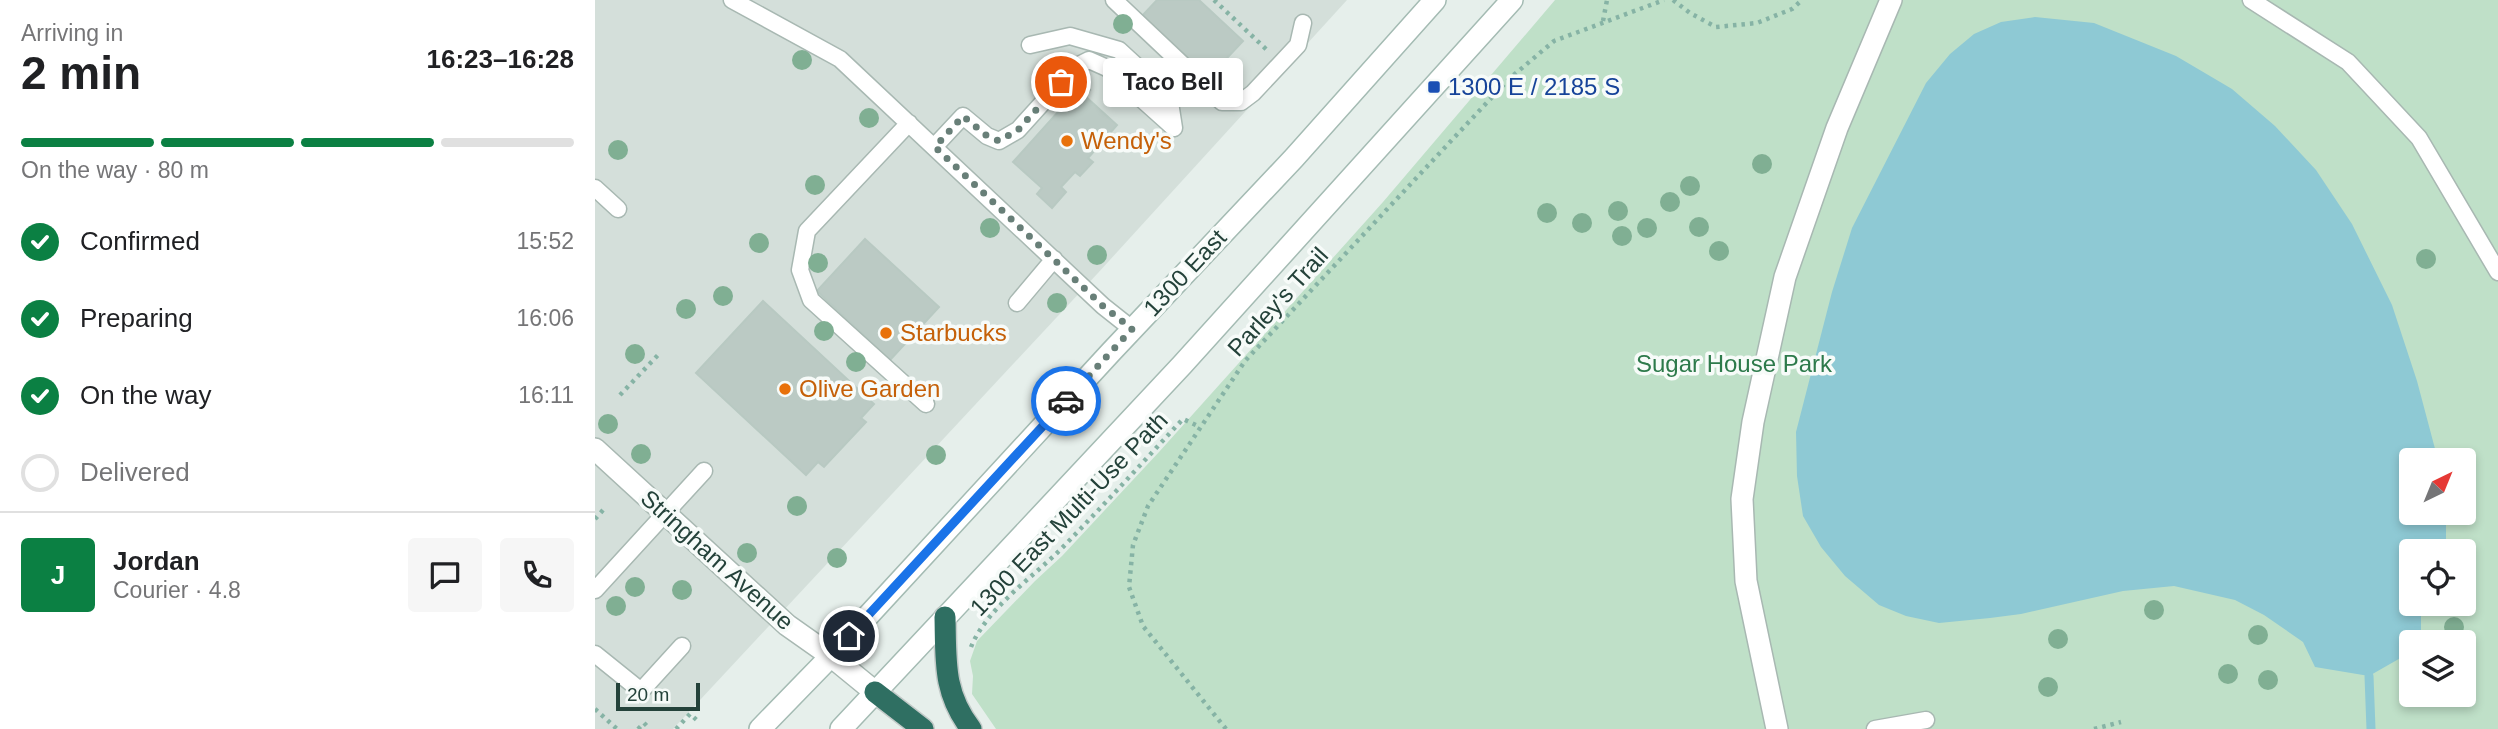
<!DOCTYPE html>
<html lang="en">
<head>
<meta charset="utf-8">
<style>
  body { margin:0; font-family:Helvetica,sans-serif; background:#f6f6f6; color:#202124; height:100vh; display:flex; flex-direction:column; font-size:26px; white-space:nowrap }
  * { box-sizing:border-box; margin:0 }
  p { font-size:23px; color:#757577 }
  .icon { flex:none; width:38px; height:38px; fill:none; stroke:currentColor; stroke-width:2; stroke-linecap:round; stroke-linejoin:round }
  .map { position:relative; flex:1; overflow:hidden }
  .drawer { display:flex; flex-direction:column; background:#fff; width:595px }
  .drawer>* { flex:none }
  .needle { width:46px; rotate:43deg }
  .controls { position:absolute; left:1804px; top:448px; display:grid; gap:14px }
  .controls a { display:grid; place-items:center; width:77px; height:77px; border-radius:7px; background:#fff; box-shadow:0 4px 10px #0003; font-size:35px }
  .scale { position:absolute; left:21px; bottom:18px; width:84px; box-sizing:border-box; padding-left:7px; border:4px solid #24423a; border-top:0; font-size:19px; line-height:24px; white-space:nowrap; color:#24423a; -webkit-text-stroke:5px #f7fbf9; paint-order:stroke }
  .pin { position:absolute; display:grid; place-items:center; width:60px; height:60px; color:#fff; margin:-30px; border:4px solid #fff; border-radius:50%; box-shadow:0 2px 7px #0007 }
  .courier { position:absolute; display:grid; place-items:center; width:70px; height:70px; margin:-35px; border:5px solid #1a73e8; border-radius:50%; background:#fff; color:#222; box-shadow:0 2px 9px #0007 }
  .bubble { position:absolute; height:49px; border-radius:7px; background:#fff; box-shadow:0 4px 10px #0003; font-size:23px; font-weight:700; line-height:49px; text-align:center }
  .overview em { font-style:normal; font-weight:700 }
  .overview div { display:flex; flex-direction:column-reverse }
  .overview { display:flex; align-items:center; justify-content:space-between; height:119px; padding:0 21px }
  h1 { font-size:46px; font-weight:700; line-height:52px }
  .bar { display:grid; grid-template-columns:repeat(4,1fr); gap:10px 7px; align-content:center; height:84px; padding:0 21px }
  .bar i { height:9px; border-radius:5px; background:#e0e0e0 }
  .bar .active { background:#0b8043 }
  .bar p { grid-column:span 4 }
  .line { display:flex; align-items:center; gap:18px; padding:0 21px; border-top:2px solid #e0e0e0 }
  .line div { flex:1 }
  .round { display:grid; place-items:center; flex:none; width:74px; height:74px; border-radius:7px; background:#f6f6f6 }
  ol { padding:0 21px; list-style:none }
  li { display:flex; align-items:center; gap:21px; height:77px }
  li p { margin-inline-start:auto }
  li .icon { padding:7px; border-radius:50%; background:#0b8043; color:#fff; stroke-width:4 }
  li:last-child { color:#757577 }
  li i { width:38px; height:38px; border:4px solid #e0e0e0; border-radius:50% }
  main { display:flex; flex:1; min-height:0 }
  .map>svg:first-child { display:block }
  .built { fill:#d4dfda }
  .green { fill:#bfe0c8; fill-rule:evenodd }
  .water { fill:#8ec9d4 }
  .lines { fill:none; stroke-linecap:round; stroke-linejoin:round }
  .stream { stroke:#8ec9d4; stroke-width:9 }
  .building { fill:#bbcac4; stroke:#b8c9c2; stroke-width:2 }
  .service-casing { stroke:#a8b8b2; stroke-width:19 }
  .minor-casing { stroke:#a8b8b2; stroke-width:24 }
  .secondary-casing { stroke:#a4bbb3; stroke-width:24 }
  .motorway-casing { stroke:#c2cac8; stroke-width:24 }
  .path { stroke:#86b3a5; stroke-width:4.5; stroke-dasharray:3.5 5; stroke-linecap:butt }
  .service { stroke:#fff; stroke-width:16 }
  .minor { stroke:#fff; stroke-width:21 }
  .secondary { stroke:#fff; stroke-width:21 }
  .motorway { stroke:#2f6f62; stroke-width:21 }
  .tree { fill:#80af93 }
  .done { stroke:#687f78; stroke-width:7; stroke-dasharray:0 12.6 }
  .route { stroke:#1a73e8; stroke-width:9 }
  .transit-dot { fill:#1a4fb4; stroke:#f7fbf9; stroke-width:2.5 }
  .food-dot { fill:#e8710a; stroke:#f7fbf9; stroke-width:2.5 }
  .labels { text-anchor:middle; stroke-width:7; stroke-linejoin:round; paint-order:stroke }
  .transit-label { font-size:24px; fill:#164399; stroke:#f7fbf9; text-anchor:start }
  .food-label { font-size:24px; fill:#c56008; stroke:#f7fbf9; text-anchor:start }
  .street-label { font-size:24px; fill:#24423a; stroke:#f7fbf9 }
  .park-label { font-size:24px; fill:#2d7a4b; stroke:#f7fbf9 }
</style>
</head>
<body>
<main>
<section class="drawer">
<div class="overview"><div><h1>2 min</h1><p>Arriving in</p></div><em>16:23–16:28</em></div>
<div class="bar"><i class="active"></i><i class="active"></i><i class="active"></i><i></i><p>On the way · 80 m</p></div>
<ol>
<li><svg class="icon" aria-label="check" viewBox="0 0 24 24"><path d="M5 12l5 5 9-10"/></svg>Confirmed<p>15:52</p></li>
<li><svg class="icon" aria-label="check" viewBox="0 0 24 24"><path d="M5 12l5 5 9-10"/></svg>Preparing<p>16:06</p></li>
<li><svg class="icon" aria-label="check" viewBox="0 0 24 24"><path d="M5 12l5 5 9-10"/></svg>On the way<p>16:11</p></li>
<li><i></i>Delivered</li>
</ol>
<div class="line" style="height:126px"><b class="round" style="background:#0b8043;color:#fff">J</b><div><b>Jordan</b><p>Courier · 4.8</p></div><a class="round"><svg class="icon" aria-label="chat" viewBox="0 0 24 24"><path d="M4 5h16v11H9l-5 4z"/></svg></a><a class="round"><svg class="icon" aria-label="phone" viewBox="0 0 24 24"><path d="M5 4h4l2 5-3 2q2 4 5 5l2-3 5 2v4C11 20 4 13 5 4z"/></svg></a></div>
</section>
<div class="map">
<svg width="1903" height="729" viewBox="0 0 1903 729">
  <rect width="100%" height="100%" fill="#e6efeb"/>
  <path class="built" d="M 0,0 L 752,0 L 503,273 L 78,729 L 0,729 Z"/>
  <path class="green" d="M 960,0 L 1903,0 L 1903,729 L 401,729 L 377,694 L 378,676 L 375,661 L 382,641 L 440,581 L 467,556 L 564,452 L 788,202 ZM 1816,460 L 1869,460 L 1869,513 L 1816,513 ZM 1816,551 L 1869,551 L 1869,604 L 1816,604 ZM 1816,642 L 1869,642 L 1869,695 L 1816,695 Z"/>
  <path class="water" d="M 1440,17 L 1499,23 L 1581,56 L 1637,89 L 1680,126 L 1721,170 L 1757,224 L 1797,305 L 1822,381 L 1843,460 L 1816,460 L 1816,513 L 1851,513 L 1851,551 L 1816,551 L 1816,604 L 1828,604 L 1826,608 L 1826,642 L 1816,642 L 1816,652 L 1774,676 L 1720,667 L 1708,642 L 1669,615 L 1640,600 L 1579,586 L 1528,591 L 1426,614 L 1395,618 L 1344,623 L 1311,616 L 1284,605 L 1250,576 L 1226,547 L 1208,516 L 1202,476 L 1201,432 L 1237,292 L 1257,228 L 1331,83 L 1355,54 L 1379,34 L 1406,22 Z"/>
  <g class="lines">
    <path class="stream" d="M 1774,676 L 1776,729"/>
  </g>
  <path class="building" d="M 562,0 L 604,0 L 648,41 L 614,77 L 547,16 Z
    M 484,80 L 495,90 L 490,96 L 522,125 L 493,158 L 498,162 L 485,176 L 480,172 L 466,187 L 471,192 L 457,208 L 442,194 L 447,188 L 418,162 L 481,92 L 477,89 Z
    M 270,239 L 344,307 L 295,360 L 222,291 Z
    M 168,301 L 279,404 L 266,418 L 271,422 L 229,467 L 223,462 L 211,475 L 101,373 Z"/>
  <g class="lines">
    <defs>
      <path id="service" d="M 137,0 L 245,59 L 508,306 L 537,329
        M 519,0 L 627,102 L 646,102 L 658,93 L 703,45 L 708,23
        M 1656,0 L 1753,62 L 1824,138 L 1903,272
        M 435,45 L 475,36 L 524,50 L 574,96 L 579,128
        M 314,123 L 212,231 L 205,270 L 216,300 L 331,404
        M 339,147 L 368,116 L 392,136 L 404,141 L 423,130 L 480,67 L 494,60 L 512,68 L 579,128
        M 0,188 L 23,209
        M 422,303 L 459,259
        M 0,590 L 109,471
        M 0,654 L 46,691 L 87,646
        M 1280,729 L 1331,720"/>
      <path id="minor" d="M 0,449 L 192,625 L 236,656 L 280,692
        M 1182,729 L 1151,581 L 1147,499 L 1158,422 L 1190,277 L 1242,128 L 1296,0"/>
      <path id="secondary" d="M 165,729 L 236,656 L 516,352 L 699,158 L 840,0
        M 246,729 L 587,365 L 917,0"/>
      <path id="motorway" d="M 350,617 C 351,661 348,693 376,729
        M 280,692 L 328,729"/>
    </defs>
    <use href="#service" class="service-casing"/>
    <use href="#minor" class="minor-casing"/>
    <use href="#secondary" class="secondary-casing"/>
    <use href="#motorway" class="motorway-casing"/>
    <path class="path" d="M 619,0 L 672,50
      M 1078,0 L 1095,13 L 1121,27 L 1162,23 L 1197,9 L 1207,0
      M 1008,21 L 1012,0
      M 25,395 L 64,354
      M 0,519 L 8,510
      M 376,647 C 392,608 437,578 466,549 C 508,506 548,462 588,419 L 605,427
      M 0,709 L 22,729
      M 43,729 L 49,723 L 55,729
      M 81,729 L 95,714 L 105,723
      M 631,729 L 548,626 L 534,587 L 538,545 L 553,506 L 650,361 L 914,79 L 959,41 L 1069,0
      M 1499,729 L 1526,722"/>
    <use href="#service" class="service"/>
    <use href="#minor" class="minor"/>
    <use href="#secondary" class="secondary"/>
    <use href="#motorway" class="motorway"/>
  </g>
  <g class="tree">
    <circle cx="528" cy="24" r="10"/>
    <circle cx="207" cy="60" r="10"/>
    <circle cx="274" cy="118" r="10"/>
    <circle cx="23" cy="150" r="10"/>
    <circle cx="1167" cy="164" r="10"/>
    <circle cx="220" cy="185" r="10"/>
    <circle cx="1095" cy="186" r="10"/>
    <circle cx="1075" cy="202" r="10"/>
    <circle cx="1023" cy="211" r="10"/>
    <circle cx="952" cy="213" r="10"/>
    <circle cx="987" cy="223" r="10"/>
    <circle cx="1104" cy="227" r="10"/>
    <circle cx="395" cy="228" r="10"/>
    <circle cx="1052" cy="228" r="10"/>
    <circle cx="1027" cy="236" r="10"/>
    <circle cx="164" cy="243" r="10"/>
    <circle cx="1124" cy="251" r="10"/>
    <circle cx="502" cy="255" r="10"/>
    <circle cx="1831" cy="259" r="10"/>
    <circle cx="223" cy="263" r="10"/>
    <circle cx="128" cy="296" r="10"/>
    <circle cx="462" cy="303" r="10"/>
    <circle cx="91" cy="309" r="10"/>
    <circle cx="229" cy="331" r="10"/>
    <circle cx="40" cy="354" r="10"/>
    <circle cx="261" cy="362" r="10"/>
    <circle cx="13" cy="424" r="10"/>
    <circle cx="46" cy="454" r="10"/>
    <circle cx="341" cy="455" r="10"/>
    <circle cx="202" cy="506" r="10"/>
    <circle cx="152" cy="553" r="10"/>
    <circle cx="242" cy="558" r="10"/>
    <circle cx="40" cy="587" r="10"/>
    <circle cx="87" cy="590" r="10"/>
    <circle cx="21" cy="606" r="10"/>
    <circle cx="1559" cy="610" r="10"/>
    <circle cx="1859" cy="627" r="10"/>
    <circle cx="1663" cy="635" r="10"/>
    <circle cx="1463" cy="639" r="10"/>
    <circle cx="1633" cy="674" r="10"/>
    <circle cx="1673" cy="680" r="10"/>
    <circle cx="1453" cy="687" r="10"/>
  </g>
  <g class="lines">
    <path class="done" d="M 466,82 L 423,130 L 404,141 L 392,136 L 368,116 L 340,147 L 508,306 L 537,329 L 471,401"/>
    <path class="route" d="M 254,636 L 471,401"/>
  </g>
  <rect class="transit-dot" x="832" y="80" width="14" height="14" rx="3.5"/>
  <g class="food-dot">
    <circle cx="472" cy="141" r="7"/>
    <circle cx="291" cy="333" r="7"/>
    <circle cx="190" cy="389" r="7"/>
  </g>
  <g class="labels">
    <g class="transit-label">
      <text x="853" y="95">1300 E / 2185 S</text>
    </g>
    <g class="food-label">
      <text x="486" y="149">Wendy's</text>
      <text x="305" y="341">Starbucks</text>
      <text x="204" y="397">Olive Garden</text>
    </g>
    <g class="street-label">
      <text transform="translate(590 273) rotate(-47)" y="8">1300 East</text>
      <text transform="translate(683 302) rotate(-48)" y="8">Parley's Trail</text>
      <text transform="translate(474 514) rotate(-46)" y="8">1300 East Multi-Use Path</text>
      <text transform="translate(122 560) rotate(42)" y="8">Stringham Avenue</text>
    </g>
    <g class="park-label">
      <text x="1139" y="372">Sugar House Park</text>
    </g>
  </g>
</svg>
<div class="controls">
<a><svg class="needle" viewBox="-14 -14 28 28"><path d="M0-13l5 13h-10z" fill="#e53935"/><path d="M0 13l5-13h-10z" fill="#757577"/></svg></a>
<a><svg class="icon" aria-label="locate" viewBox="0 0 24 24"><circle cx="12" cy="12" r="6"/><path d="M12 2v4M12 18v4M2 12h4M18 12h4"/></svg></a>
<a><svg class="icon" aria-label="layers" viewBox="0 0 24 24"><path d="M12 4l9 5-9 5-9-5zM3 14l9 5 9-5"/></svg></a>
</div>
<div class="scale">20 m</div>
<div class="pin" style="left:466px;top:82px;background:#ea580c"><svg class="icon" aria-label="bag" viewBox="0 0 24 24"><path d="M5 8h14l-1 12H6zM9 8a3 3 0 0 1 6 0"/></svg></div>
<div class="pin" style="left:254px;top:636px;background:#1f2937"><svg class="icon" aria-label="home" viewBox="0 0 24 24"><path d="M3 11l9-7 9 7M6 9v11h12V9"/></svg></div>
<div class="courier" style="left:471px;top:401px"><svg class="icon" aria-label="car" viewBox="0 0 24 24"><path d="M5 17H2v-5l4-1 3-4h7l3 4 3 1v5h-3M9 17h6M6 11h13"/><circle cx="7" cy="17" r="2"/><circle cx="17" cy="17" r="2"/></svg></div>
<div class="bubble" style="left:508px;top:58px;width:140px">Taco Bell</div>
</div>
</main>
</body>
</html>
